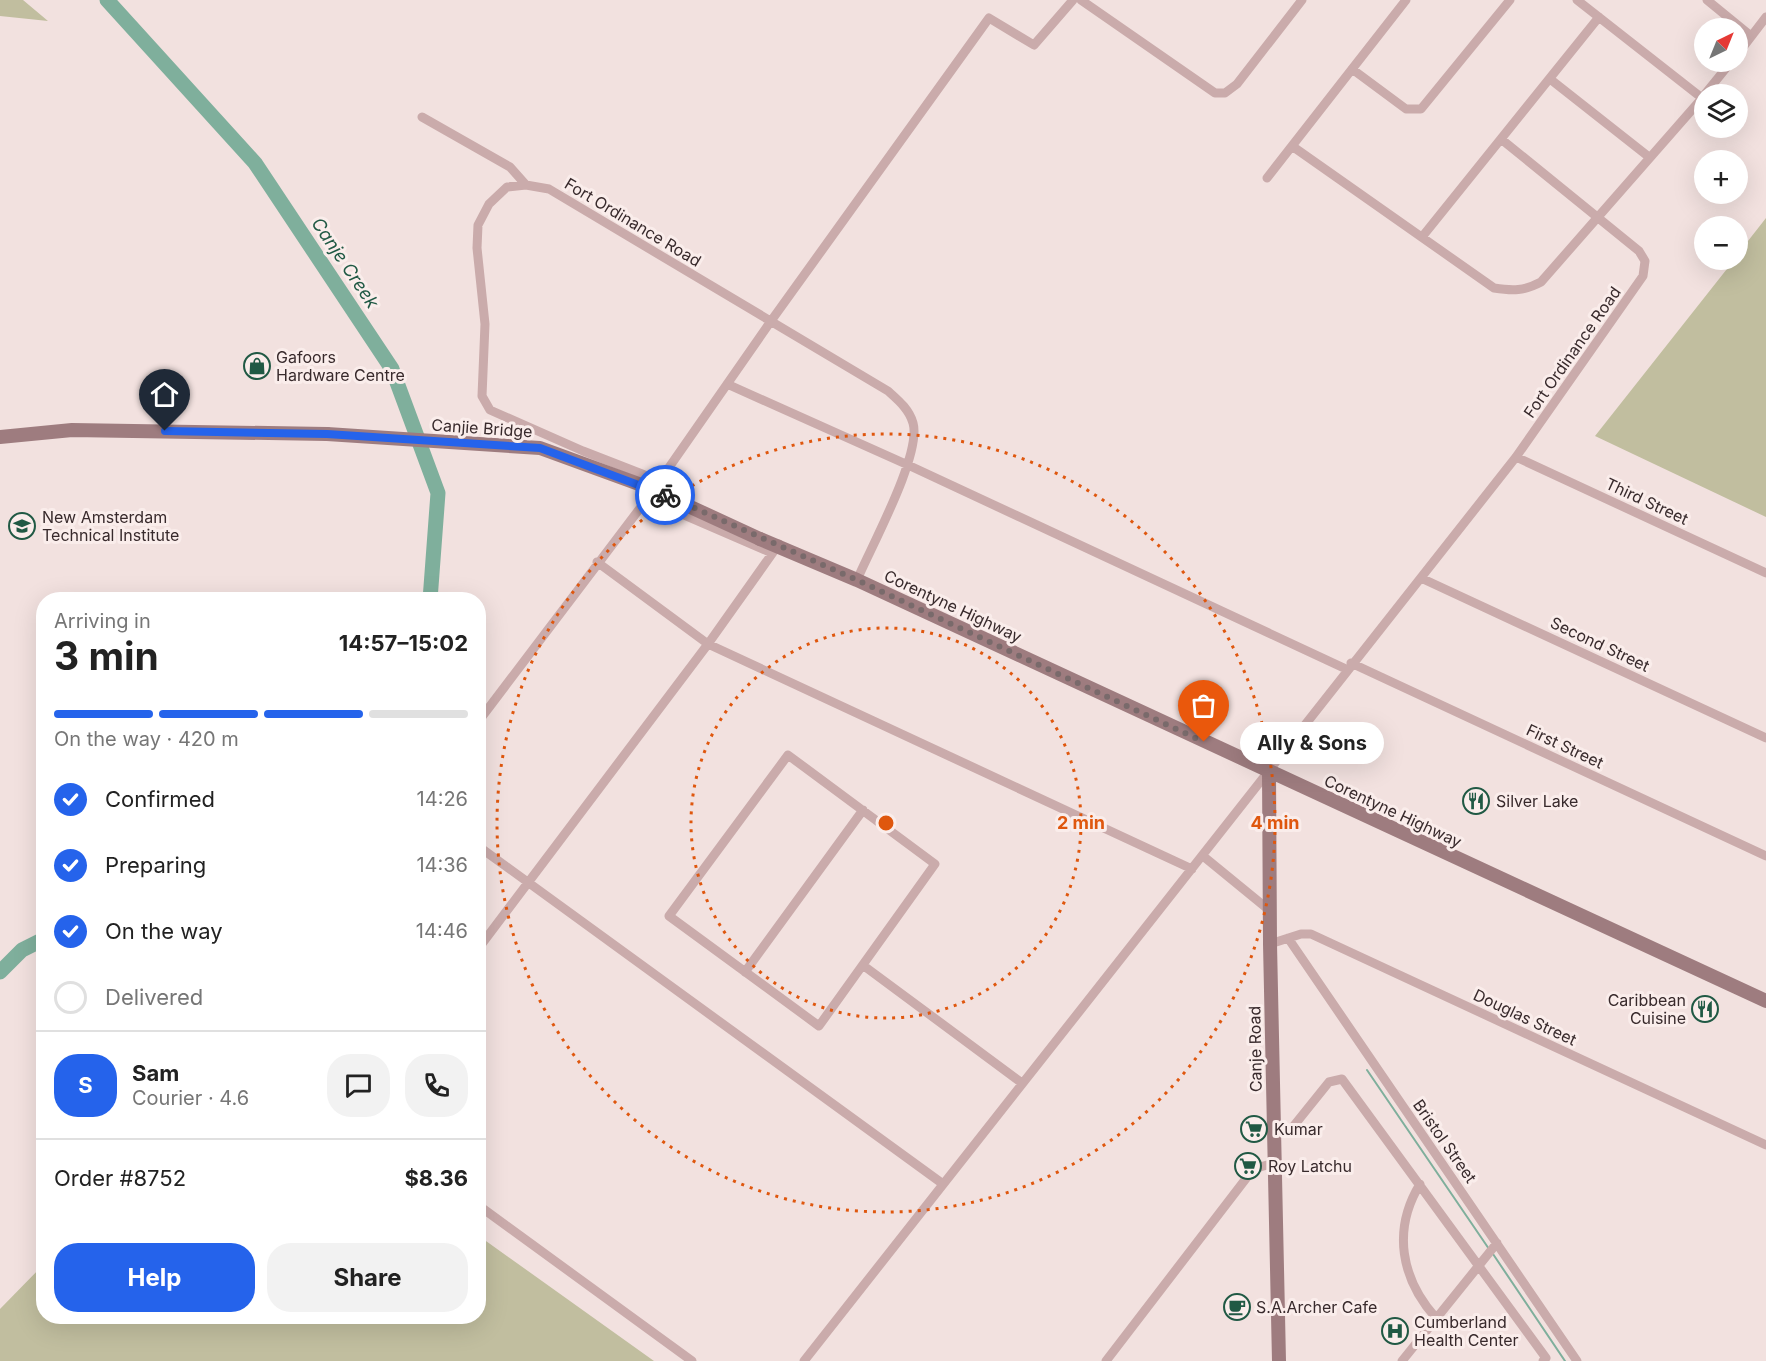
<!DOCTYPE html>
<html lang="en">
<head>
<meta charset="utf-8">
<style>
  body { margin:0; font-family:Inter,sans-serif; background:#f2f2f2; color:#222; height:100vh; display:flex; flex-direction:column; font-size:22px; white-space:nowrap }
  * { box-sizing:border-box; margin:0 }
  p { font-size:20px; color:#767676 }
  .icon { flex:none; width:33px; height:33px; fill:none; stroke:currentColor; stroke-width:2; stroke-linecap:round; stroke-linejoin:round }
  .map { position:relative; flex:1; overflow:hidden }
  .details { position:absolute; left:36px; top:592px; width:450px; height:732px; display:flex; flex-direction:column; background:#fff; border-radius:24px; box-shadow:0 6px 24px #0002 }
  .details>* { flex:none }
  .needle { width:39px; rotate:43deg }
  .fabs { position:absolute; left:1694px; top:18px; display:grid; gap:12px }
  .fabs a { display:grid; place-items:center; width:54px; height:54px; border-radius:50%; background:#fff; box-shadow:0 6px 24px #0002; font-size:30px }
  .pin { position:absolute; display:grid; place-items:center; width:51px; height:51px; color:#fff; margin:-62px -26px; border-radius:50% 50% 50% 0; rotate:-45deg; box-shadow:0 0 6px #0007 }
  .pin .icon { rotate:45deg }
  .courier { position:absolute; display:grid; place-items:center; width:60px; height:60px; margin:-30px; border:4px solid #2563eb; border-radius:50%; background:#fff; color:#222; box-shadow:0 2px 8px #0007 }
  .bubble { position:absolute; height:42px; border-radius:21px; background:#fff; box-shadow:0 6px 24px #0002; font-size:20px; font-weight:700; line-height:42px; text-align:center }
  .head em { font-style:normal; font-weight:700 }
  .head div { display:flex; flex-direction:column-reverse }
  .head { display:flex; align-items:center; justify-content:space-between; height:102px; padding:0 18px }
  h1 { font-size:39px; font-weight:700; line-height:45px }
  .bar { display:grid; grid-template-columns:repeat(4,1fr); gap:9px 6px; align-content:center; height:72px; padding:0 18px }
  .bar i { height:8px; border-radius:4px; background:#e0e0e0 }
  .bar .current { background:#2563eb }
  .bar p { grid-column:span 4 }
  .line { display:flex; align-items:center; gap:15px; padding:0 18px; border-top:2px solid #e0e0e0 }
  .line div { flex:1 }
  .round { display:grid; place-items:center; flex:none; width:63px; height:63px; border-radius:24px; background:#f2f2f2 }
  ol { padding:0 18px; list-style:none }
  li { display:flex; align-items:center; gap:18px; height:66px }
  li p { margin-inline-start:auto }
  li .icon { padding:6px; border-radius:50%; background:#2563eb; color:#fff; stroke-width:4 }
  li:last-child { color:#767676 }
  li i { width:33px; height:33px; border:3px solid #e0e0e0; border-radius:50% }
  .cta { display:flex; gap:12px; margin-top:auto; padding:12px 18px }
  .cta a { flex:1; height:69px; border-radius:24px; background:#2563eb; color:#fff; font-size:24px; font-weight:700; line-height:69px; text-align:center }
  .cta a+a { background:#f2f2f2; color:#222 }
  .map>svg:first-child { display:block }
  .green { fill:#c1be9f }
  .lines { fill:none; stroke-linecap:round; stroke-linejoin:round }
  .stream { stroke:#7faf9c; stroke-width:2 }
  .river { stroke:#7faf9c; stroke-width:15 }
  .street { stroke:#caabab; stroke-width:9 }
  .secondary { stroke:#9e7c7f; stroke-width:14 }
  .secondary-bridge { stroke:#9e7c7f; stroke-width:14 }
  .done { stroke:#796a6b; stroke-width:6; stroke-dasharray:0 10.8 }
  .route { stroke:#2563eb; stroke-width:8 }
  .ring { fill:none; stroke:#df570e; stroke-width:3; stroke-dasharray:3 6 }
  .labels { text-anchor:middle; stroke-width:6; stroke-linejoin:round; paint-order:stroke }
  .street-label { font-size:16px; fill:#382a2c; stroke:#faedeb }
  .poi-label { font-size:16px; fill:#382a2c; stroke:#faedeb; text-anchor:start }
  .water-label { font-size:18px; font-style:italic; fill:#205944; stroke:#faedeb }
  .centre { fill:#df570e; stroke:#faedeb; stroke-width:3 }
  .ring-label { font-size:18px; text-anchor:middle; font-weight:bold; fill:#df570e; stroke:#faedeb; stroke-width:6; stroke-linejoin:round; paint-order:stroke }
</style>
</head>
<body>
<div class="map">
<svg width="1766" height="1361" viewBox="0 0 1766 1361">
  <rect width="100%" height="100%" fill="#f2e1df"/>
  <path class="green" d="M 0,0 L 23,0 L 48,21 L 0,16 Z
    M 1766,218 L 1766,517 L 1595,436 L 1734,260 L 1737,260 L 1737,255 Z
    M 479,1236 L 654,1361 L 0,1361 L 0,1309 L 43,1265 L 44,1317 L 478,1317 Z"/>
  <g class="lines">
    <path class="stream" d="M 1367,1070 L 1489,1249
      M 1493,1254 L 1565,1361"/>
    <path class="river" d="M 107,0 L 255,163 L 392,369 L 438,493 L 430,600
      M 0,972 L 22,950 L 44,939"/>
    <path class="street" d="M 1081,0 L 1215,93 L 1225,93 L 1237,84 L 1302,0
      M 1577,0 L 1702,98
      M 1707,0 L 1751,36
      M 1737,55 L 1766,17
      M 1352,69 L 1406,109 L 1421,109 L 1510,0
      M 1550,79 L 1649,157
      M 1705,94 L 1731,62
      M 422,117 L 510,167 L 526,185
      M 1292,146 L 1494,288 C 1513,291 1524,291 1541,282 L 1704,96
      M 1267,178 L 1406,0
      M 1422,237 L 1599,17
      M 727,384 L 908,465 L 1346,669
      M 1516,457 L 1766,573
      M 660,481 L 583,451 L 490,410 L 482,396 L 485,324 L 477,248 L 478,225 L 489,204 L 507,187 L 526,185 L 549,189 L 888,391 C 898,400 909,409 913,423 C 922,454 871,547 857,580
      M 647,499 L 772,553
      M 597,562 L 708,644 L 1192,869
      M 1421,578 L 1766,738
      M 1351,663 L 1766,856
      M 478,722 L 647,499 L 771,321 L 989,18 L 1034,45 L 1073,0
      M 788,755 L 935,864 L 819,1026 L 669,916 Z
      M 478,846 L 943,1184
      M 1203,856 L 1269,910
      M 1288,938 L 1577,1361
      M 1270,944 L 1301,934 L 1311,934 L 1766,1145
      M 478,949 L 708,644 L 779,544
      M 864,966 L 1022,1083
      M 745,972 L 863,810
      M 1274,1136 L 1292,1128 L 1329,1082 L 1342,1079 L 1546,1358 L 1543,1361
      M 1420,1184 C 1392,1230 1401,1279 1436,1318
      M 478,1205 L 692,1361
      M 804,1361 L 1516,457 L 1643,276 L 1645,261 L 1639,251 L 1501,139
      M 1106,1361 L 1251,1172 L 1260,1167 L 1274,1163
      M 1402,1361 L 1497,1243"/>
    <path class="secondary" d="M 0,437 L 72,430 L 327,434
      M 760,539 L 857,580 L 1766,1001
      M 1269,772 L 1270,944 L 1279,1361"/>
    <path class="secondary-bridge" d="M 327,434 L 540,448 L 647,487 L 760,539"/>
  </g>
  <g class="lines">
    <path class="done" d="M 665,495 L 857,580 L 1204,742"/>
    <path class="route" d="M 165,431 L 327,434 L 540,448 L 665,495"/>
  </g>
  <g class="ring">
    <circle cx="886" cy="823" r="195"/>
    <circle cx="886" cy="823" r="389"/>
  </g>
  <defs>
    <symbol id="shop-ring" viewBox="-11 -11 22 22"><circle r="9.5" fill="#faedeb" stroke="#205944" stroke-width="1.5"/><path d="M-5-2.5h2.3a2.7 3.5 0 0 1 5.4 0H5L5.5 6h-11ZM-1.5-2.5h3a1.5 2.3 0 0 0-3 0Z" fill="#205944"/></symbol>
    <symbol id="university-ring" viewBox="-11 -11 22 22"><circle r="9.5" fill="#faedeb" stroke="#205944" stroke-width="1.5"/><path d="M0-5L7-2L0 1L-7-2ZM-4 1L0 2.5L4 1V4Q0 6-4 4Z" fill="#205944"/></symbol>
    <symbol id="restaurant-ring" viewBox="-11 -11 22 22"><circle r="9.5" fill="#faedeb" stroke="#205944" stroke-width="1.5"/><path d="M-5-6h1v4h1v-4h1v4h1v-4h1v5L-1.5 .5V6h-2V.5L-5-1ZM5-6V6H3V1.5H1.5Q1.5-4 5-6Z" fill="#205944"/></symbol>
    <symbol id="supermarket-ring" viewBox="-11 -11 22 22"><circle r="9.5" fill="#faedeb" stroke="#205944" stroke-width="1.5"/><path d="M-6-5.5h2.5l.6 2H6L4.5 2H-2.5L-4.4-4H-6ZM-1.5 3.2a1.3 1.3 0 1 0 .1 0ZM3 3.2a1.3 1.3 0 1 0 .1 0Z" fill="#205944"/></symbol>
    <symbol id="cafe-ring" viewBox="-11 -11 22 22"><circle r="9.5" fill="#faedeb" stroke="#205944" stroke-width="1.5"/><path d="M-5.5-4.5H6V0H3Q3 3.5 0 3.5H-2.5Q-5.5 3.5-5.5 0ZM3-3.2v2h1.7v-2ZM-6 4.5H4V6H-6Z" fill="#205944"/></symbol>
    <symbol id="hospital-ring" viewBox="-11 -11 22 22"><circle r="9.5" fill="#faedeb" stroke="#205944" stroke-width="1.5"/><path d="M-5-5h3v3.5h4V-5h3V5h-3V1.5h-4V5h-3Z" fill="#205944"/></symbol>
  </defs>
  <g fill-rule="evenodd">
    <use href="#shop-ring" x="242" y="351" width="30" height="30"/>
    <use href="#university-ring" x="7" y="511" width="30" height="30"/>
    <use href="#restaurant-ring" x="1461" y="786" width="30" height="30"/>
    <use href="#restaurant-ring" x="1690" y="994" width="30" height="30"/>
    <use href="#supermarket-ring" x="1239" y="1114" width="30" height="30"/>
    <use href="#supermarket-ring" x="1233" y="1151" width="30" height="30"/>
    <use href="#cafe-ring" x="1222" y="1292" width="30" height="30"/>
    <use href="#hospital-ring" x="1380" y="1316" width="30" height="30"/>
  </g>
  <g class="labels">
    <g class="street-label">
      <text transform="translate(633 222) rotate(31)" y="6">Fort Ordinance Road</text>
      <text transform="translate(1572 352) rotate(-55)" y="6">Fort Ordinance Road</text>
      <text transform="translate(482 428) rotate(4)" y="6">Canjie Bridge</text>
      <text transform="translate(1647 501) rotate(25)" y="6">Third Street</text>
      <text transform="translate(953 606) rotate(25)" y="6">Corentyne Highway</text>
      <text transform="translate(1600 644) rotate(25)" y="6">Second Street</text>
      <text transform="translate(1565 746) rotate(25)" y="6">First Street</text>
      <text transform="translate(1393 811) rotate(25)" y="6">Corentyne Highway</text>
      <text transform="translate(1525 1017) rotate(25)" y="6">Douglas Street</text>
      <text transform="translate(1255 1049) rotate(-91)" y="6">Canje Road</text>
      <text transform="translate(1445 1141) rotate(55)" y="6">Bristol Street</text>
    </g>
    <g class="poi-label">
      <text x="276" y="363">Gafoors<tspan x="276" dy="18">Hardware Centre</tspan></text>
      <text x="42" y="523">New Amsterdam<tspan x="42" dy="18">Technical Institute</tspan></text>
      <text x="1496" y="807">Silver Lake</text>
      <text x="1686" y="1006" text-anchor="end">Caribbean<tspan x="1686" dy="18">Cuisine</tspan></text>
      <text x="1274" y="1135">Kumar</text>
      <text x="1268" y="1172">Roy Latchu</text>
      <text x="1256" y="1313">S.A.Archer Cafe</text>
      <text x="1414" y="1328">Cumberland<tspan x="1414" dy="18">Health Center</tspan></text>
    </g>
    <g class="water-label">
      <text transform="translate(345 263) rotate(56)" y="6">Canje Creek</text>
    </g>
  </g>
  <circle cx="886" cy="823" r="9" class="centre"/>
  <g class="ring-label">
    <text x="1081" y="829">2 min</text>
    <text x="1275" y="829">4 min</text>
  </g>
</svg>
<div class="fabs">
<a><svg class="needle" viewBox="-14 -14 28 28"><path d="M0-13l5 13h-10z" fill="#e53935"/><path d="M0 13l5-13h-10z" fill="#767676"/></svg></a>
<a><svg class="icon" aria-label="layers" viewBox="0 0 24 24"><path d="M12 4l9 5-9 5-9-5zM3 14l9 5 9-5"/></svg></a>
<a>+</a>
<a>−</a>
</div>
<div class="pin" style="left:1204px;top:742px;background:#ea580c"><svg class="icon" aria-label="bag" viewBox="0 0 24 24"><path d="M5 8h14l-1 12H6zM9 8a3 3 0 0 1 6 0"/></svg></div>
<div class="pin" style="left:165px;top:431px;background:#1f2937"><svg class="icon" aria-label="home" viewBox="0 0 24 24"><path d="M3 11l9-7 9 7M6 9v11h12V9"/></svg></div>
<div class="courier" style="left:665px;top:495px"><svg class="icon" aria-label="bike" viewBox="0 0 24 24"><circle cx="6" cy="16" r="4"/><circle cx="18" cy="16" r="4"/><path d="M6 16l4-8h5l3 8M10 8l3 8H6M13 5h3"/></svg></div>
<div class="bubble" style="left:1240px;top:722px;width:144px">Ally &amp; Sons</div>
<section class="details">
<div class="head"><div><h1>3 min</h1><p>Arriving in</p></div><em>14:57–15:02</em></div>
<div class="bar"><i class="current"></i><i class="current"></i><i class="current"></i><i></i><p>On the way · 420 m</p></div>
<ol>
<li><svg class="icon" aria-label="check" viewBox="0 0 24 24"><path d="M5 12l5 5 9-10"/></svg>Confirmed<p>14:26</p></li>
<li><svg class="icon" aria-label="check" viewBox="0 0 24 24"><path d="M5 12l5 5 9-10"/></svg>Preparing<p>14:36</p></li>
<li><svg class="icon" aria-label="check" viewBox="0 0 24 24"><path d="M5 12l5 5 9-10"/></svg>On the way<p>14:46</p></li>
<li><i></i>Delivered</li>
</ol>
<div class="line" style="height:108px"><b class="round" style="background:#2563eb;color:#fff">S</b><div><b>Sam</b><p>Courier · 4.6</p></div><a class="round"><svg class="icon" aria-label="chat" viewBox="0 0 24 24"><path d="M4 5h16v11H9l-5 4z"/></svg></a><a class="round"><svg class="icon" aria-label="phone" viewBox="0 0 24 24"><path d="M5 4h4l2 5-3 2q2 4 5 5l2-3 5 2v4C11 20 4 13 5 4z"/></svg></a></div>
<div class="line" style="height:78px"><div>Order #8752</div><b>$8.36</b></div>
<div class="cta"><a>Help</a><a>Share</a></div>
</section>
</div>
</body>
</html>
